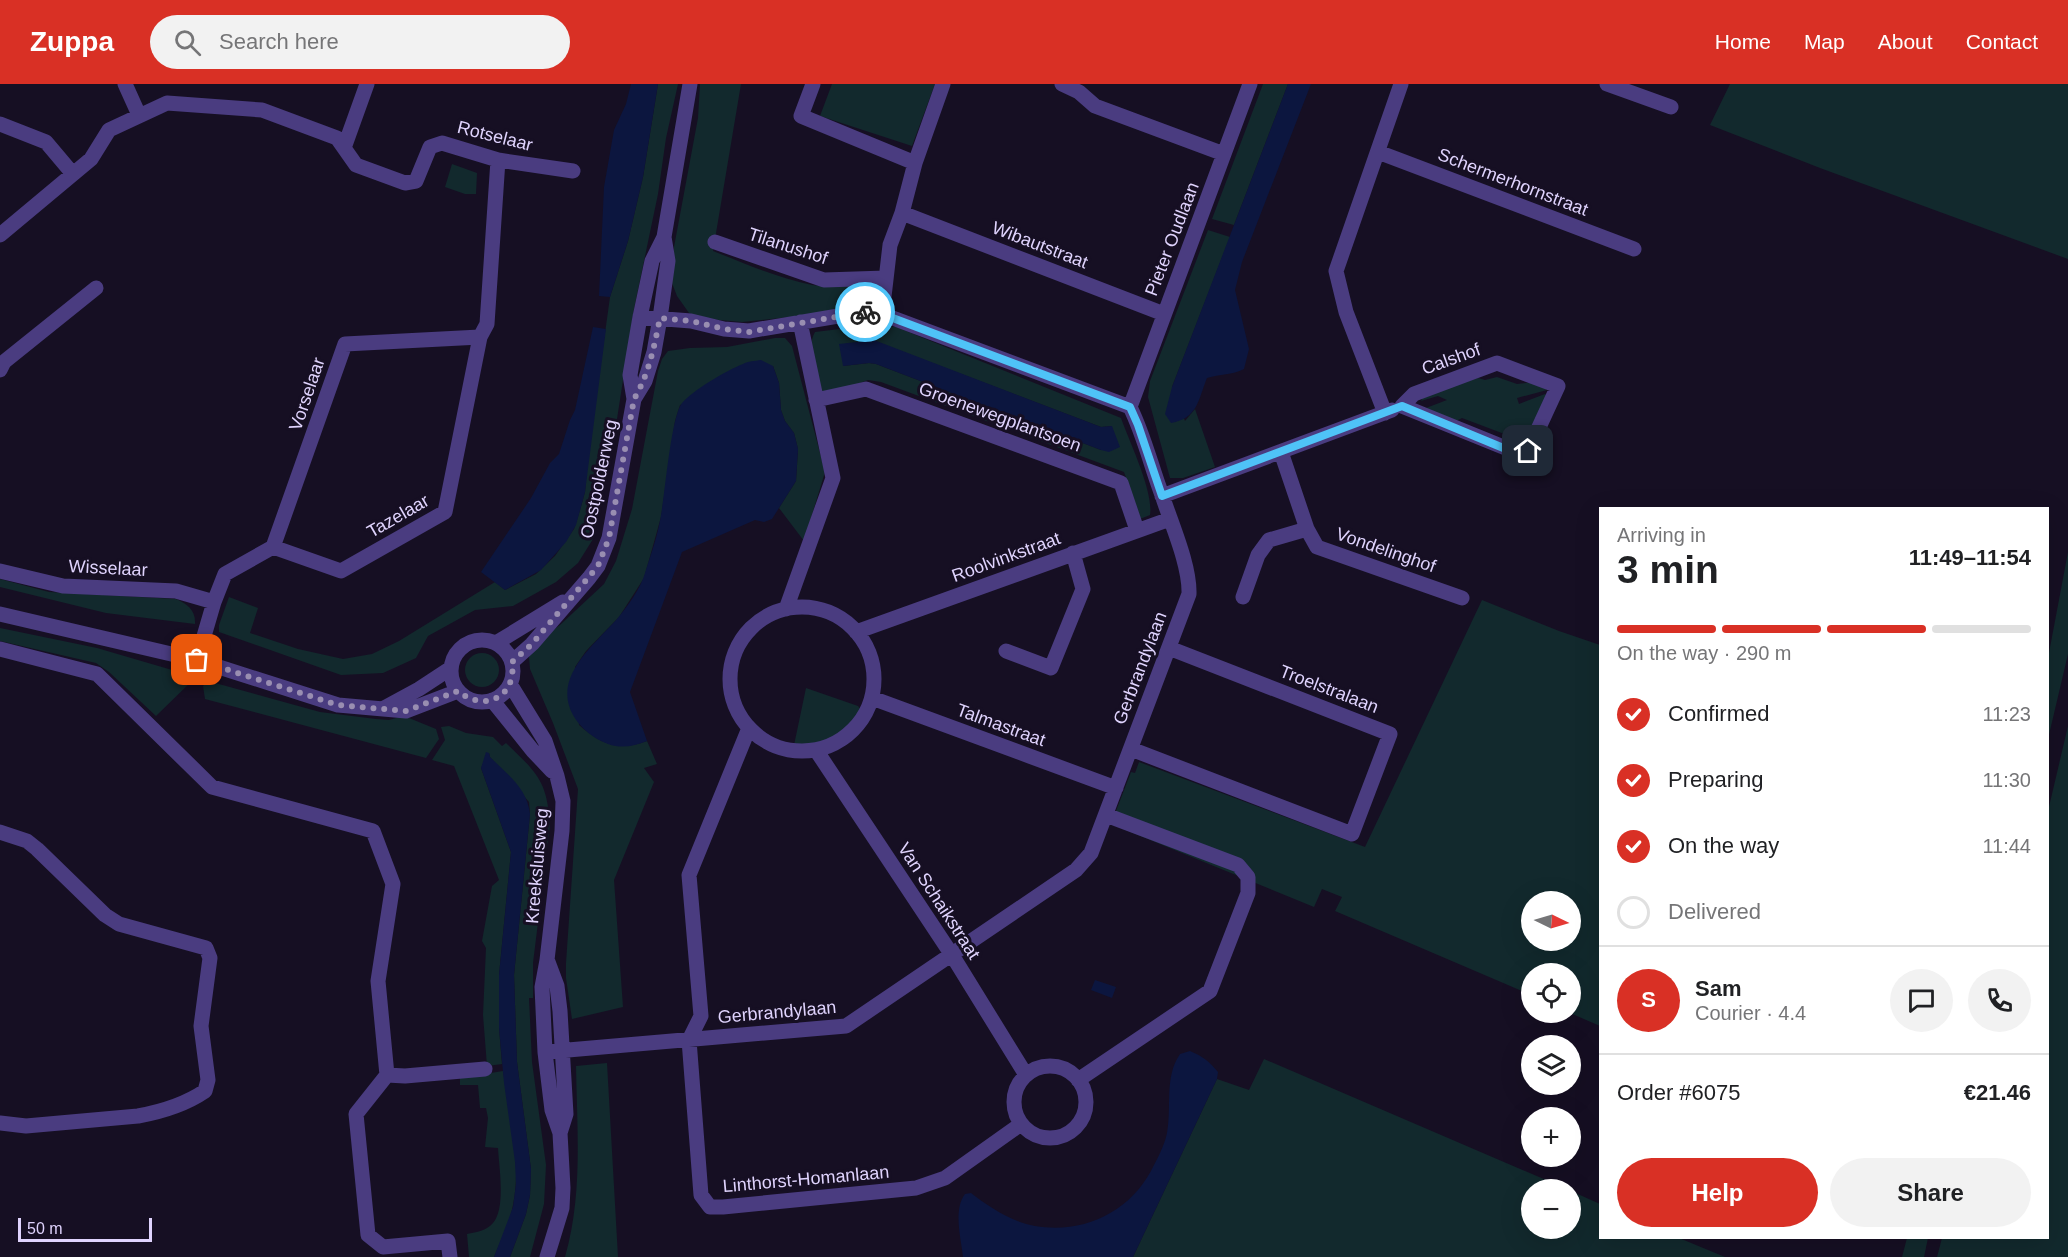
<!DOCTYPE html>
<html lang="en">
<head>
<meta charset="utf-8">
<style>
  body { margin:0; font-family:Arial,sans-serif; background:#f2f2f2; color:#202124; height:100vh; display:flex; flex-direction:column; font-size:22px; white-space:nowrap }
  * { box-sizing:border-box; margin:0 }
  p { font-size:20px; color:#757577 }
  .icon { flex:none; width:33px; height:33px; fill:none; stroke:currentColor; stroke-width:2; stroke-linecap:round; stroke-linejoin:round }
  .map { position:relative; flex:1; overflow:hidden }
  .details { position:absolute; left:1599px; top:423px; width:450px; height:732px; display:flex; flex-direction:column; background:#fff; border-radius:0px; box-shadow:0 6px 24px #0002 }
  .details>* { flex:none }
  .needle { width:39px; rotate:95deg }
  .fabs { position:absolute; left:1521px; top:807px; display:grid; gap:12px }
  .fabs a { display:grid; place-items:center; width:60px; height:60px; border-radius:50%; background:#fff; box-shadow:0 6px 24px #0002; font-size:30px }
  .scale { position:absolute; left:18px; bottom:15px; width:134px; box-sizing:border-box; padding-left:6px; border:3px solid #dfd3fd; border-top:0; font-size:16px; line-height:21px; white-space:nowrap; color:#dfd3fd; -webkit-text-stroke:4px #160f23; paint-order:stroke }
  .pin { position:absolute; display:grid; place-items:center; width:51px; height:51px; color:#fff; margin:-26px; border-radius:12px; box-shadow:0 3px 9px #0006 }
  .courier { position:absolute; display:grid; place-items:center; width:60px; height:60px; margin:-30px; border:4px solid #4fc3f7; border-radius:50%; background:#fff; color:#222; box-shadow:0 2px 8px #0007 }
  .summary em { font-style:normal; font-weight:700 }
  .summary div { display:flex; flex-direction:column-reverse }
  .summary { display:flex; align-items:center; justify-content:space-between; height:102px; padding:0 18px }
  h1 { font-size:39px; font-weight:700; line-height:45px }
  .bar { display:grid; grid-template-columns:repeat(4,1fr); gap:9px 6px; align-content:center; height:72px; padding:0 18px }
  .bar i { height:8px; border-radius:4px; background:#e0e0e0 }
  .bar .active { background:#d93025 }
  .bar p { grid-column:span 4 }
  .line { display:flex; align-items:center; gap:15px; padding:0 18px; border-top:2px solid #e0e0e0 }
  .line div { flex:1 }
  .round { display:grid; place-items:center; flex:none; width:63px; height:63px; border-radius:32px; background:#f2f2f2 }
  ol { padding:0 18px; list-style:none }
  li { display:flex; align-items:center; gap:18px; height:66px }
  li p { margin-inline-start:auto }
  li .icon { padding:6px; border-radius:50%; background:#d93025; color:#fff; stroke-width:4 }
  li:last-child { color:#757577 }
  li i { width:33px; height:33px; border:3px solid #e0e0e0; border-radius:50% }
  .primary-button { display:flex; gap:12px; margin-top:auto; padding:12px 18px }
  .primary-button a { flex:1; height:69px; border-radius:36px; background:#d93025; color:#fff; font-size:24px; font-weight:700; line-height:69px; text-align:center }
  .primary-button a+a { background:#f2f2f2; color:#202124 }
  header { display:flex; align-items:center; gap:36px; box-sizing:border-box; height:84px; padding:0 30px; background:#d93025; color:#fff }
  header strong { font-size:28px }
  nav { display:flex; gap:33px; margin-inline-start:auto; font-size:21px }
  .search { width:420px; height:54px; background:#f2f2f2; display:flex; align-items:center; gap:15px; box-sizing:border-box; padding:0 21px; border-radius:33px; color:#757577; font-size:22px }
  .map>svg:first-child { display:block }
  .green { fill:#12292d; fill-rule:evenodd }
  .water { fill:#0c163f }
  .lines { fill:none; stroke-linecap:round; stroke-linejoin:round }
  .minor { stroke:#4a3c80; stroke-width:15 }
  .done { stroke:#998eb1; stroke-width:6; stroke-dasharray:0 10.8 }
  .route { stroke:#4fc3f7; stroke-width:8 }
  .labels { text-anchor:middle; stroke-width:6; stroke-linejoin:round; paint-order:stroke }
  .street-label { font-size:18px; fill:#dfd3fd; stroke:#160f23 }
</style>
</head>
<body>
<header>
<strong>Zuppa</strong>
<div class="search"><svg class="icon" aria-label="search" viewBox="0 0 24 24"><circle cx="10" cy="10" r="6"/><path d="M15 15l6 6"/></svg>Search here</div>
<nav><a>Home</a><a>Map</a><a>About</a><a>Contact</a></nav>
</header>
<div class="map">
<svg width="2068" height="1173" viewBox="0 0 2068 1173">
  <rect width="100%" height="100%" fill="#160f23"/>
  <path class="green" d="M 658,0 L 678,0 L 666,54 L 658,110 L 634,225 L 615,348 L 600,426 L 593,455 L 578,479 L 556,498 L 513,522 L 475,526 L 428,552 L 416,574 L 383,589 L 341,591 L 219,548 L 219,541 L 229,513 L 258,524 L 250,549 L 298,565 L 343,575 L 372,570 L 399,557 L 495,498 L 505,506 L 536,490 L 555,472 L 574,445 L 580,426 L 585,408 L 588,372 L 610,213 L 628,157 L 643,93 Z
    M 700,0 L 741,0 L 713,167 C 746,180 778,194 812,201 C 830,204 852,196 868,204 L 866,214 L 847,227 L 742,238 L 708,235 L 689,229 L 677,212 L 672,199 L 674,163 L 698,34 Z
    M 832,0 L 935,0 L 912,62 L 820,32 Z
    M 1263,0 L 1288,0 L 1234,141 L 1212,135 Z
    M 1730,0 L 2068,0 L 2068,175 L 1820,84 L 1710,41 Z
    M 452,80 L 477,89 L 476,110 L 465,110 L 445,103 Z
    M 1208,146 L 1230,153 L 1172,303 L 1185,337 L 1195,325 L 1215,383 L 1183,394 L 1170,394 L 1148,313 L 1150,297 Z
    M 864,242 L 896,243 L 1121,334 C 1129,357 1154,408 1150,431 L 1140,435 L 1124,388 L 881,298 L 868,296 L 852,302 L 821,308 C 817,291 805,265 815,248 ZM 874,257 L 1101,343 L 1111,342 L 1101,366 L 876,280 L 869,279 L 843,282 Z
    M 775,254 L 785,254 L 792,262 L 825,388 L 804,457 L 779,424 L 796,397 L 798,365 L 794,349 L 785,337 L 781,326 L 779,299 L 773,282 L 680,321 L 675,337 L 661,433 L 644,494 L 619,533 L 586,567 L 575,583 L 579,641 C 601,660 618,668 647,657 L 657,680 L 644,684 L 654,698 L 614,796 L 623,923 L 572,935 L 566,894 L 566,879 L 578,705 L 553,639 L 530,585 L 529,573 L 533,564 L 541,555 L 560,541 L 604,500 L 616,477 L 632,425 L 658,287 L 662,275 L 668,267 L 690,264 L 727,263 Z
    M 1497,293 L 1517,300 L 1533,298 L 1547,306 L 1517,314 L 1519,320 L 1545,310 L 1547,311 L 1525,358 L 1519,361 L 1514,359 L 1515,354 L 1462,334 L 1456,337 L 1426,324 L 1447,316 L 1438,312 L 1421,317 L 1424,311 L 1478,294 L 1485,296 Z
    M 2068,468 L 2068,570 L 2048,655 L 2048,574 Z
    M 0,495 L 49,508 L 176,515 C 187,520 196,526 195,540 L 106,529 L 0,503 Z
    M 1482,516 L 1559,547 L 1600,561 L 1600,942 L 1570,929 L 1570,890 L 1532,890 L 1531,911 L 1335,827 L 1342,813 L 1322,805 L 1314,823 L 1111,740 L 1131,688 L 1135,689 L 1139,678 L 1365,763 ZM 1532,818 L 1570,818 L 1570,856 L 1532,856 Z
    M 0,544 L 97,564 L 196,593 L 156,632 L 109,588 L 96,579 L 0,557 Z
    M465 586a17 17 0 1 1 34 0a17 17 0 1 1-34 0Z
    M 208,597 L 320,628 L 376,635 L 389,636 L 404,632 L 436,645 L 439,655 L 426,674 L 205,615 L 203,602 Z
    M 806,604 L 858,622 L 865,631 C 844,658 828,667 793,666 Z
    M 449,642 L 466,649 L 493,653 L 502,662 L 506,659 C 537,689 547,696 550,741 L 533,879 L 533,914 L 529,914 L 532,978 L 546,1081 L 544,1120 L 530,1173 L 510,1173 L 526,1130 L 530,1111 L 531,1085 L 517,978 L 514,891 L 530,730 L 529,718 L 490,673 L 489,669 L 481,684 L 511,768 L 499,891 L 499,944 L 502,980 L 487,982 L 483,931 L 486,864 L 482,857 L 492,802 L 499,796 L 454,682 L 432,676 L 445,656 L 441,643 Z
    M 2068,642 L 2068,1173 L 1937,1173 L 1942,1154 L 2048,1154 L 2048,727 Z
    M 1264,975 L 1567,1105 L 1532,1106 L 1532,1144 L 1570,1144 L 1571,1107 L 1600,1120 L 1600,1154 L 1679,1154 L 1725,1173 L 1133,1173 L 1217,995 L 1249,1006 Z
    M 607,979 L 618,1173 L 565,1173 C 583,1110 577,1046 576,982 Z
    M 503,987 C 509,1030 522,1078 513,1121 C 510,1138 501,1156 494,1173 L 469,1173 L 467,1150 C 477,1148 486,1147 493,1139 C 506,1124 499,1083 498,1064 L 485,1063 L 488,1034 L 486,1024 L 480,1024 L 478,1001 L 460,1001 L 460,994 Z
    M 1907,1154 L 1928,1154 L 1924,1173 L 1902,1173 Z"/>
  <path class="water" d="M 631,0 L 658,0 L 643,93 L 628,157 L 610,213 L 599,212 L 604,103 L 614,46 L 626,20 Z
    M 1288,0 L 1311,0 L 1242,178 L 1235,206 L 1249,265 L 1244,285 C 1232,291 1220,290 1207,294 C 1198,316 1198,334 1171,339 L 1165,330 L 1172,303 Z
    M 593,243 L 606,245 L 585,408 L 576,441 L 566,458 L 541,486 L 505,506 L 481,488 L 531,414 L 550,379 L 559,370 L 570,336 L 575,326 Z
    M 874,256 L 1101,343 L 1112,342 L 1120,363 L 1109,368 L 1101,366 L 876,280 L 869,279 L 843,282 L 839,260 Z
    M 761,276 L 773,282 L 779,299 L 781,326 L 785,337 L 794,349 L 798,365 L 796,397 L 772,435 L 764,438 L 755,436 L 682,468 L 630,608 L 647,657 C 634,662 622,665 608,660 C 594,655 580,644 573,631 C 552,593 594,561 617,535 C 627,523 641,504 645,489 C 651,470 658,451 661,431 C 665,409 671,333 682,319 C 692,307 727,286 743,280 C 748,277 755,277 761,276 Z
    M 486,668 L 489,669 L 490,673 C 508,691 527,704 530,730 L 514,891 L 517,978 L 531,1085 L 530,1111 L 526,1130 L 510,1173 L 494,1173 L 513,1123 L 516,1100 L 515,1078 L 504,999 L 499,944 L 499,891 L 511,768 L 481,684 Z
    M 1095,896 L 1116,903 L 1112,914 L 1091,906 Z
    M 1190,967 C 1202,972 1209,977 1218,988 L 1217,995 L 1133,1173 L 963,1173 C 961,1154 953,1126 965,1110 L 971,1109 C 989,1123 1012,1138 1035,1142 C 1083,1150 1128,1129 1151,1087 C 1157,1075 1164,1063 1167,1049 C 1172,1023 1164,993 1180,970 Z"/>
  <g class="lines">
    <path class="minor" d="M 125,0 L 139,31
      M 813,0 L 801,32 L 915,79
      M 1062,0 L 1079,8 L 1095,22 L 1224,70
      M 1607,0 L 1671,23
      M 0,40 L 46,58 L 73,90
      M 344,64 L 367,0
      M 1378,68 L 1634,165
      M 902,129 L 1164,230
      M 0,151 L 91,75 L 109,46 L 167,19 L 262,26 L 337,54 L 356,81 L 405,99 L 416,97 L 430,63 L 442,59 L 498,76 L 573,87
      M 715,158 L 824,196 L 886,194
      M 882,230 L 890,161 L 902,129 L 915,79 L 943,0
      M 1497,279 L 1558,302 L 1528,367 L 1523,371 L 1402,322 L 1414,310 Z
      M 0,286 L 4,278 L 96,204
      M 634,315 L 645,297 L 654,268 L 660,234 L 668,177 L 664,153 L 690,0
      M 816,316 L 866,305 L 1121,399 L 1137,446
      M 1130,323 L 1250,0
      M 1385,329 L 1346,228 L 1336,187 L 1401,0
      M 1281,368 L 1307,445 L 1317,463 L 1462,514
      M 1162,412 L 1392,326
      M 273,463 L 341,487 L 445,428 L 480,253
      M 0,487 L 63,502 L 176,507 L 214,518
      M 1243,513 L 1258,471 L 1269,456 L 1307,445
      M730 595a72 72 0 1 1 144 0a72 72 0 1 1-144 0Z
      M 786,525 L 833,394 L 800,238
      M 0,530 L 197,576 L 338,621 L 406,627 L 458,607
      M 856,548 L 1170,435
      M451 587a31 31 0 1 1 62 0a31 31 0 1 1-62 0Z
      M 496,559 L 563,518
      M 0,565 L 97,590 L 212,703 L 373,747 L 393,800 L 378,897 L 387,991
      M 1006,567 L 1051,584 L 1083,505 L 1073,469
      M 197,576 L 214,518 L 225,490 L 273,463 L 345,260 L 480,253 L 487,240 L 498,76
      M 512,578 L 532,560 L 589,494 L 598,482 L 609,454 L 634,315 L 630,291 L 640,233 L 652,177 L 664,153
      M 510,600 L 545,657 L 557,692 L 563,717 L 562,747 L 547,876 L 542,903 L 545,968 L 552,1026 L 560,1049 L 563,1104 L 562,1124 L 547,1173
      M 872,614 L 1116,704
      M 492,616 L 533,667 L 552,687
      M 384,624 L 419,605 L 451,584
      M 749,644 L 689,791 L 701,932 L 689,956 L 701,1111 L 710,1123 L 723,1123 L 916,1104 L 945,1094 L 1021,1040
      M 1131,665 L 1352,750 L 1390,650 L 1169,564
      M 816,666 L 952,871 L 1026,991
      M 0,748 L 27,757 L 37,765 L 105,831 L 119,840 L 206,864 L 210,874 L 201,942 L 208,996 L 205,1007 C 186,1020 160,1028 138,1032 L 26,1042 L 0,1039
      M 548,878 L 557,902 L 560,927 L 566,1030 L 560,1049
      M 545,968 L 846,942 L 1076,786 L 1091,769 L 1189,510 C 1190,481 1171,439 1162,411 C 1151,382 1144,351 1130,323 L 882,230 L 862,228 L 749,247 L 724,245 L 691,237 L 640,233
      M1014 1018a36 36 0 1 1 72 0a36 36 0 1 1-72 0Z
      M 1078,996 L 1210,907 L 1248,809 L 1248,793 L 1238,781 L 1106,731
      M 450,1173 L 448,1157 L 383,1163 L 368,1151 L 356,1030 L 387,991 L 405,992 L 485,985"/>
  </g>
  <g class="lines">
    <path class="done" d="M 197,576 L 338,621 L 406,627 L 458,607 C 484,629 517,613 512,578 L 532,560 L 598,482 L 609,454 L 634,315 C 649,290 654,263 660,234 L 691,237 L 724,245 L 749,248 L 865,228"/>
    <path class="route" d="M 865,228 L 882,230 L 1130,323 L 1138,341 L 1162,412 L 1402,322 L 1513,368 L 1523,371 L 1528,367"/>
  </g>
  <g class="labels">
    <g class="street-label">
      <text transform="translate(495 52) rotate(14)" y="6">Rotselaar</text>
      <text transform="translate(1513 98) rotate(21)" y="6">Schermerhornstraat</text>
      <text transform="translate(1172 155) rotate(-69)" y="6">Pieter Oudlaan</text>
      <text transform="translate(1040 161) rotate(21)" y="6">Wibautstraat</text>
      <text transform="translate(788 162) rotate(18)" y="6">Tilanushof</text>
      <text transform="translate(1451 275) rotate(-20)" y="6">Calshof</text>
      <text transform="translate(307 310) rotate(-71)" y="6">Vorselaar</text>
      <text transform="translate(1000 333) rotate(20)" y="6">Groenewegplantsoen</text>
      <text transform="translate(599 395) rotate(-78)" y="6">Oostpolderweg</text>
      <text transform="translate(398 432) rotate(-30)" y="6">Tazelaar</text>
      <text transform="translate(1386 466) rotate(19)" y="6">Vondelinghof</text>
      <text transform="translate(1006 473) rotate(-20)" y="6">Roolvinkstraat</text>
      <text transform="translate(108 484) rotate(3)" y="6">Wisselaar</text>
      <text transform="translate(1140 584) rotate(-69)" y="6">Gerbrandylaan</text>
      <text transform="translate(1329 605) rotate(21)" y="6">Troelstralaan</text>
      <text transform="translate(1001 641) rotate(20)" y="6">Talmastraat</text>
      <text transform="translate(537 782) rotate(-85)" y="6">Kreeksluisweg</text>
      <text transform="translate(939 817) rotate(57)" y="6">Van Schaikstraat</text>
      <text transform="translate(777 928) rotate(-5)" y="6">Gerbrandylaan</text>
      <text transform="translate(806 1095) rotate(-5)" y="6">Linthorst-Homanlaan</text>
    </g>
  </g>
</svg>
<div class="fabs">
<a><svg class="needle" viewBox="-14 -14 28 28"><path d="M0-13l5 13h-10z" fill="#e53935"/><path d="M0 13l5-13h-10z" fill="#757577"/></svg></a>
<a><svg class="icon" aria-label="locate" viewBox="0 0 24 24"><circle cx="12" cy="12" r="6"/><path d="M12 2v4M12 18v4M2 12h4M18 12h4"/></svg></a>
<a><svg class="icon" aria-label="layers" viewBox="0 0 24 24"><path d="M12 4l9 5-9 5-9-5zM3 14l9 5 9-5"/></svg></a>
<a>+</a>
<a>−</a>
</div>
<div class="scale">50 m</div>
<div class="pin" style="left:197px;top:576px;background:#ea580c"><svg class="icon" aria-label="bag" viewBox="0 0 24 24"><path d="M5 8h14l-1 12H6zM9 8a3 3 0 0 1 6 0"/></svg></div>
<div class="pin" style="left:1528px;top:367px;background:#1f2937"><svg class="icon" aria-label="home" viewBox="0 0 24 24"><path d="M3 11l9-7 9 7M6 9v11h12V9"/></svg></div>
<div class="courier" style="left:865px;top:228px"><svg class="icon" aria-label="bike" viewBox="0 0 24 24"><circle cx="6" cy="16" r="4"/><circle cx="18" cy="16" r="4"/><path d="M6 16l4-8h5l3 8M10 8l3 8H6M13 5h3"/></svg></div>
<section class="details">
<div class="summary"><div><h1>3 min</h1><p>Arriving in</p></div><em>11:49–11:54</em></div>
<div class="bar"><i class="active"></i><i class="active"></i><i class="active"></i><i></i><p>On the way · 290 m</p></div>
<ol>
<li><svg class="icon" aria-label="check" viewBox="0 0 24 24"><path d="M5 12l5 5 9-10"/></svg>Confirmed<p>11:23</p></li>
<li><svg class="icon" aria-label="check" viewBox="0 0 24 24"><path d="M5 12l5 5 9-10"/></svg>Preparing<p>11:30</p></li>
<li><svg class="icon" aria-label="check" viewBox="0 0 24 24"><path d="M5 12l5 5 9-10"/></svg>On the way<p>11:44</p></li>
<li><i></i>Delivered</li>
</ol>
<div class="line" style="height:108px"><b class="round" style="background:#d93025;color:#fff">S</b><div><b>Sam</b><p>Courier · 4.4</p></div><a class="round"><svg class="icon" aria-label="chat" viewBox="0 0 24 24"><path d="M4 5h16v11H9l-5 4z"/></svg></a><a class="round"><svg class="icon" aria-label="phone" viewBox="0 0 24 24"><path d="M5 4h4l2 5-3 2q2 4 5 5l2-3 5 2v4C11 20 4 13 5 4z"/></svg></a></div>
<div class="line" style="height:78px"><div>Order #6075</div><b>€21.46</b></div>
<div class="primary-button"><a>Help</a><a>Share</a></div>
</section>
</div>
</body>
</html>
